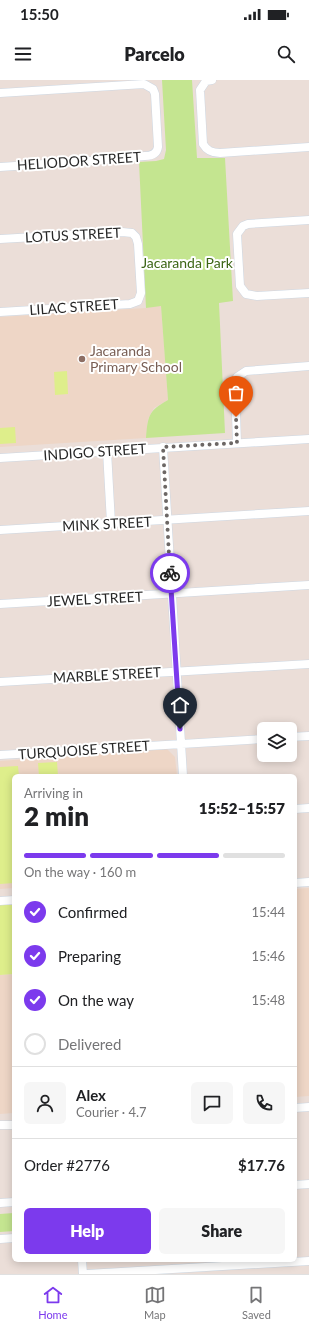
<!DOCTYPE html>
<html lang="en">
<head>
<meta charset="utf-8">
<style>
  body { margin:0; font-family:Lato,sans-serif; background:#f6f6f6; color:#202124; height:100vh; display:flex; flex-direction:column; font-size:15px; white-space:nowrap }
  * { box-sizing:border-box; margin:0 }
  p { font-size:13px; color:#757577 }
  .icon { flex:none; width:22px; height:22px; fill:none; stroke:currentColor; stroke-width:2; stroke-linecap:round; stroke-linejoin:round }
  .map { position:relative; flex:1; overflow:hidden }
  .sheet { position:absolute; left:12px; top:694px; width:285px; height:488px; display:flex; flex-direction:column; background:#fff; border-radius:6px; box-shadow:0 2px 10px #0003 }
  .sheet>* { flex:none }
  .buttons { position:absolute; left:257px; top:642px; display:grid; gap:8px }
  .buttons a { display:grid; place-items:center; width:40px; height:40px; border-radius:6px; background:#fff; box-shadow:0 2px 10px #0003; font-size:20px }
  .pin { position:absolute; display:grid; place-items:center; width:34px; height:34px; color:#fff; margin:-41px -17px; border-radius:50% 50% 50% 0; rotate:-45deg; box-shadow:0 0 4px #0007 }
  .pin .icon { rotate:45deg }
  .courier { position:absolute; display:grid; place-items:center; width:40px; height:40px; margin:-20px; border:3px solid #7c3aed; border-radius:50%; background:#fff; color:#222; box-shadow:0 1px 5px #0007 }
  .summary em { font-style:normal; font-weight:800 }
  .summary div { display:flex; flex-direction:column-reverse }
  .summary { display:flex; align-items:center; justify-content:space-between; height:68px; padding:0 12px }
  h1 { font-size:26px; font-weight:800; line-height:30px }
  .bar { display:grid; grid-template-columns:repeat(4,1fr); gap:6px 4px; align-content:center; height:48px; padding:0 12px }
  .bar i { height:5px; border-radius:3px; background:#e0e0e0 }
  .bar .current { background:#7c3aed }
  .bar p { grid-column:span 4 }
  .line { display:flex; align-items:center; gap:10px; padding:0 12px; border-top:1px solid #e0e0e0 }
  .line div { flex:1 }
  .round { display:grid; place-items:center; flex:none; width:42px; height:42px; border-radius:6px; background:#f6f6f6 }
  ol { padding:0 12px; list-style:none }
  li { display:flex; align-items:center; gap:12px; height:44px }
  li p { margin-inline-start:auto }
  li .icon { padding:4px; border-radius:50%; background:#7c3aed; color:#fff; stroke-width:4 }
  li:last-child { color:#757577 }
  li i { width:22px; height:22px; border:2px solid #e0e0e0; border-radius:50% }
  .button { display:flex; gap:8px; margin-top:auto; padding:8px 12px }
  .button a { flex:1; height:46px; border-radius:6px; background:#7c3aed; color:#fff; font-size:16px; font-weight:800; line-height:46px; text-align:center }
  .button a+a { background:#f6f6f6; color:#202124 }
  .status { display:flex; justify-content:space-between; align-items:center; height:28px; padding:0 20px; background:#fff; direction:ltr }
  .status svg { height:11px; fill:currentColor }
  header { display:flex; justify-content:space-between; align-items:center; height:52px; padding:0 12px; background:#fff; font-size:18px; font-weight:800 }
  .dock { display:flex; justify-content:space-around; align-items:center; height:56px; border-top:1px solid #e0e0e0; background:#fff; font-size:11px; color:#757577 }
  .dock a { display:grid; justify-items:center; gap:2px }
  .dock .current { color:#7c3aed }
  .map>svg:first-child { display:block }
  .education { fill:#eed6c6 }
  .green { fill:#c4e590 }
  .pitch { fill:#deee8b }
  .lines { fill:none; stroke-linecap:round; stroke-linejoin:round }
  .street-casing { stroke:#cdd7e2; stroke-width:9 }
  .street { stroke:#fff; stroke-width:8 }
  .done { stroke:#6c6765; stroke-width:4; stroke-dasharray:0 7.2 }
  .route { stroke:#7c3aed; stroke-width:5 }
  .education-dot { fill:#8d6e63; stroke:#fff; stroke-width:1.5 }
  .labels { text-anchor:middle; stroke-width:4; stroke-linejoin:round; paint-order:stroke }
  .street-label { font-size:14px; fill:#272727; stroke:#fff }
  .park-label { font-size:14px; fill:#3c6615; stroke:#fff }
  .education-label { font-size:14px; fill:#785e54; stroke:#fff; text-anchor:start }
</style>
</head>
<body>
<div class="status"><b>15:50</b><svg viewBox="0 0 49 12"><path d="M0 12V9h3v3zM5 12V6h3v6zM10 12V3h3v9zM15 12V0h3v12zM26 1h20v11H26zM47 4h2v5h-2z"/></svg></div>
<header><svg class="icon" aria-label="menu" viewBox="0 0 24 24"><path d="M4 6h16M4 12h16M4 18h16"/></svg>Parcelo<svg class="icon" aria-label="search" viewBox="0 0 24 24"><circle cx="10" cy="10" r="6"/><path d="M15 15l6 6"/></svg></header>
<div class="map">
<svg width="309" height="1194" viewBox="0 0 309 1194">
  <rect width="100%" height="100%" fill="#ebded8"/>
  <path class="education" d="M 161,225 L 168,320 L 154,328 L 148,339 L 146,358 L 0,367 L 0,237 L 146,228 Z
    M 167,669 L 175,677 L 177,696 L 14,696 L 14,808 L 0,809 L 0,681 Z
    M 309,808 L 309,1016 L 295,1017 L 295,809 Z
    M 14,894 L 14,1033 L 0,1034 L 0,895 Z"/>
  <path class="green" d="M 162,0 L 192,0 L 197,78 L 225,78 L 233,221 L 219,223 L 225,353 L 146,358 C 148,336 148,331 168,320 L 161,226 L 146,228 L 139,82 L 156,81 L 164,79 L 166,70 Z
    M 14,1133 L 14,1151 L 0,1152 L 0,1134 Z"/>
  <path class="pitch" d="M 67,291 L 68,314 L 55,315 L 54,292 Z
    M 15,347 L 16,363 L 0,364 L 0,348 Z
    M 57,682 L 58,696 L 39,696 L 38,683 Z
    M 18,686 L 19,696 L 14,696 L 14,803 L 0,804 L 0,687 Z
    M 0,825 L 14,825 L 14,894 L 0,895 Z"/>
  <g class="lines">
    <defs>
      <path id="street" d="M 212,0 L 206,1 L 200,10 L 203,64 C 207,71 212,73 220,73 L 309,67
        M 0,13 L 144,4 L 153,9 L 155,14 L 158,67 C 157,74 151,76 145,76 L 89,81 L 0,87
        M 309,140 L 248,144 L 243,146 L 237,154 L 240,206 L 246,214 L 257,216 L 309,213
        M 0,159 L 122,152 L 132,153 L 136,157 L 138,164 L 141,213 L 138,221 L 130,224 L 0,232
        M 237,363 L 235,305 L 237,297 L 246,291 L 309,286
        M 163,367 L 183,696
        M 107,371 L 111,443
        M 0,378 L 309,359
        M 0,450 L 309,431
        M 0,524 L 309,505
        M 0,602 L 309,584
        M 290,657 L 309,656
        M 0,675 L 264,659
        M 295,729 L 309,728
        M 295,803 L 309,802
        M 0,821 L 14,820
        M 295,1028 L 309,1027
        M 0,1045 L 14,1045
        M 295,1105 L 309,1104
        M 0,1123 L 14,1122
        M 0,1159 L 14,1158
        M 82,1180 L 83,1194
        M 87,1194 L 309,1181"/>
    </defs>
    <use href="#street" class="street-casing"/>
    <use href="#street" class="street"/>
  </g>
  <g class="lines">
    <path class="done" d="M 170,493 L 163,367 L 237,363 L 236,337"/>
    <path class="route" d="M 170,493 L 180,649"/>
  </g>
  <circle class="education-dot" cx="82" cy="279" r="4"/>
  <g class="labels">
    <g class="street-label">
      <text transform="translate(79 81) rotate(-4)" y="5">HELIODOR STREET</text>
      <text transform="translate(73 155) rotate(-3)" y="5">LOTUS STREET</text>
      <text transform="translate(74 227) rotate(-4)" y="5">LILAC STREET</text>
      <text transform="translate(95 372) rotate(-4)" y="5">INDIGO STREET</text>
      <text transform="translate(107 444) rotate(-3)" y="5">MINK STREET</text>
      <text transform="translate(95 519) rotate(-3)" y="5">JEWEL STREET</text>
      <text transform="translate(107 595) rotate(-3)" y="5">MARBLE STREET</text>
      <text transform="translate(84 670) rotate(-4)" y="5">TURQUOISE STREET</text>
    </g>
    <g class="park-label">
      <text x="187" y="188">Jacaranda Park</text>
    </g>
    <g class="education-label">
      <text x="90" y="276">Jacaranda<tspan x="90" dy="16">Primary School</tspan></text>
    </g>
  </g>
</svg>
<div class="buttons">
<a><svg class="icon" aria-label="layers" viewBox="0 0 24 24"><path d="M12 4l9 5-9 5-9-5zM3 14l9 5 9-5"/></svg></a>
</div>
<div class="pin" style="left:236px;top:337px;background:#ea580c"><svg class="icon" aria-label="bag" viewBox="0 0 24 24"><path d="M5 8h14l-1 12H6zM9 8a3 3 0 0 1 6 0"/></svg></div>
<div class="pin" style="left:180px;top:649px;background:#1f2937"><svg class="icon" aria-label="home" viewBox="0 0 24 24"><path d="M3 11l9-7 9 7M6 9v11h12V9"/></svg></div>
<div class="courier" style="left:170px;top:493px"><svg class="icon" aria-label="bike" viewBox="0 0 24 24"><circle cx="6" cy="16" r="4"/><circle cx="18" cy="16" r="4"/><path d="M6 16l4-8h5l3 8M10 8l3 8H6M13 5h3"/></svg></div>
<section class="sheet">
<div class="summary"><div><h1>2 min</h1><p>Arriving in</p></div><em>15:52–15:57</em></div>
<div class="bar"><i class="current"></i><i class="current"></i><i class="current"></i><i></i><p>On the way · 160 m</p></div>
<ol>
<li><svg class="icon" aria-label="check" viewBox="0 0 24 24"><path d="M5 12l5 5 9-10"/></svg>Confirmed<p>15:44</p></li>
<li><svg class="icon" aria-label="check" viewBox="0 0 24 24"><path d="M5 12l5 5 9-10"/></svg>Preparing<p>15:46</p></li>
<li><svg class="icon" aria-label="check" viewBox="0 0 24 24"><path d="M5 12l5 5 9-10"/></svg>On the way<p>15:48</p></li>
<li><i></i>Delivered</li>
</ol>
<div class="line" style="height:72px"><a class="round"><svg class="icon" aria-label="person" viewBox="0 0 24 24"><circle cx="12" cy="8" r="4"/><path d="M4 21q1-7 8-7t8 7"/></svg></a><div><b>Alex</b><p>Courier · 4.7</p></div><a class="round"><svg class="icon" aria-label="chat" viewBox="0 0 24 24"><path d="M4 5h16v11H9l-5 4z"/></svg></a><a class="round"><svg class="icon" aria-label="phone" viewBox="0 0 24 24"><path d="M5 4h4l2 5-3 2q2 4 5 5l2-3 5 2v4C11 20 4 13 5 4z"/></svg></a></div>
<div class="line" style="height:52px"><div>Order #2776</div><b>$17.76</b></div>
<div class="button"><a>Help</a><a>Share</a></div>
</section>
</div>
<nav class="dock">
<a class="current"><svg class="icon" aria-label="home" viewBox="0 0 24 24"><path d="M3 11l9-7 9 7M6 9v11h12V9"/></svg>Home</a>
<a><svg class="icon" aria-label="map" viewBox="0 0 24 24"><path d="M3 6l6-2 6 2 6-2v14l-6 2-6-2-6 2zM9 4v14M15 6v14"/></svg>Map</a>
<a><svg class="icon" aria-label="saved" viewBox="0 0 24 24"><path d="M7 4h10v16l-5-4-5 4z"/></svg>Saved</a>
</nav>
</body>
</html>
